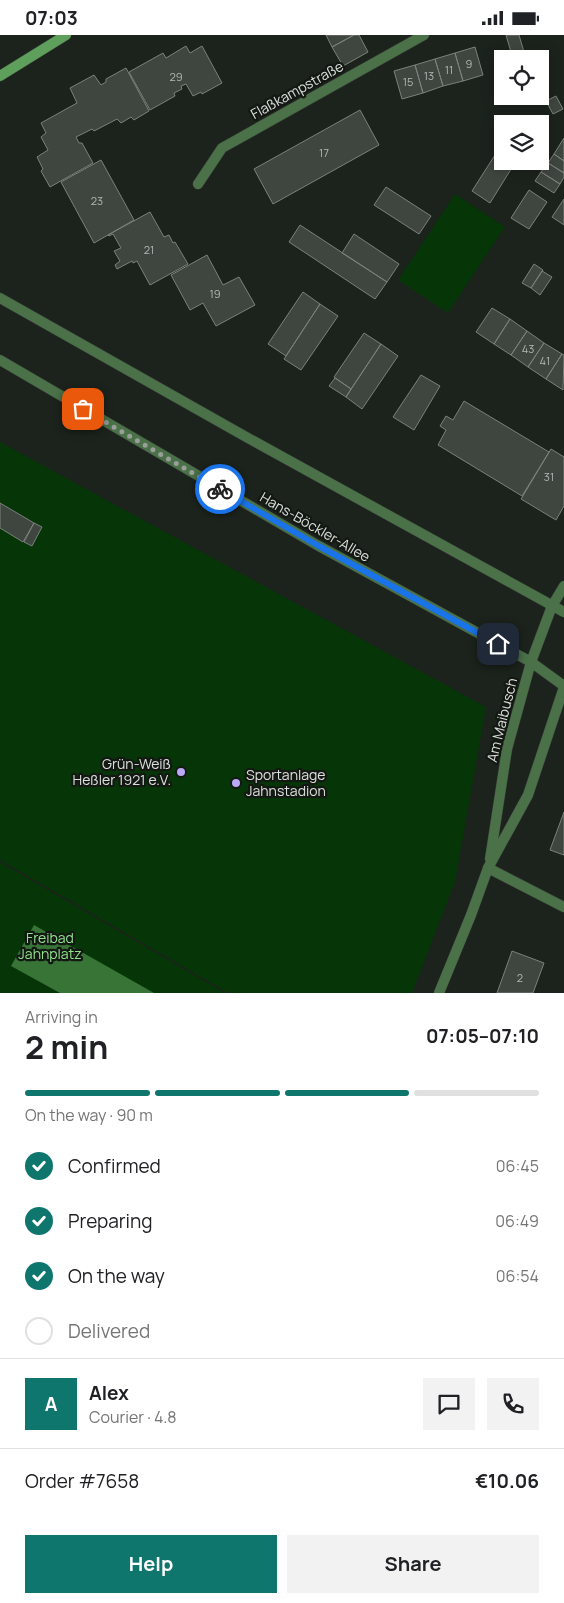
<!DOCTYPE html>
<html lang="en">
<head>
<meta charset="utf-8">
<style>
  body { margin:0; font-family:Manrope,sans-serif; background:#f2f2f2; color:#202124; height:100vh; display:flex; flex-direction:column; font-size:19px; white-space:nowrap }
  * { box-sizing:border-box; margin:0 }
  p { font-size:16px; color:#757577 }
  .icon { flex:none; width:28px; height:28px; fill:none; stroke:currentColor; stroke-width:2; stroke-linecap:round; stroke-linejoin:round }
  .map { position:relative; height:958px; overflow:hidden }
  .drawer { display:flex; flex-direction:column; background:#fff; flex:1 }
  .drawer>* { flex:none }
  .buttons { position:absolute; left:494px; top:15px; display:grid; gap:10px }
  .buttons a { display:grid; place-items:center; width:55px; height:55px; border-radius:0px; background:#fff; box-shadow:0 2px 12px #0003; font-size:25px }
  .pin { position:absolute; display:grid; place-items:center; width:42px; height:42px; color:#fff; margin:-21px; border-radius:10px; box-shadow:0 2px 8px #0006 }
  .courier { position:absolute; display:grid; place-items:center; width:50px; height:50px; margin:-25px; border:4px solid #1a73e8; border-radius:50%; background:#fff; color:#222; box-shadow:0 1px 6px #0007 }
  .head em { font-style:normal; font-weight:700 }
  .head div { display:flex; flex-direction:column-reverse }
  .head { display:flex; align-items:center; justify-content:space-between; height:85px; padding:0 25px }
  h1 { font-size:32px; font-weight:700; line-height:38px }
  .bar { display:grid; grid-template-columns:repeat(4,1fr); gap:8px 5px; align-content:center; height:60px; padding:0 25px }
  .bar i { height:6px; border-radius:4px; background:#e0e0e0 }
  .bar .on { background:#0f766e }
  .bar p { grid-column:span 4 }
  .line { display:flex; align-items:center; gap:12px; padding:0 25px; border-top:1px solid #e0e0e0 }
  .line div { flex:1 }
  .round { display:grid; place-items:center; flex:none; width:52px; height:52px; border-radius:0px; background:#f2f2f2 }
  ol { padding:0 25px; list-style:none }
  li { display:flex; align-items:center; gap:15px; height:55px }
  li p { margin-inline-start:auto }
  li .icon { padding:5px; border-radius:50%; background:#0f766e; color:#fff; stroke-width:4 }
  li:last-child { color:#757577 }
  li i { width:28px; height:28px; border:2px solid #e0e0e0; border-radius:50% }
  .primary-button { display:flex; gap:10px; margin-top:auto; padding:10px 25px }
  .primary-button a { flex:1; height:58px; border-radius:0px; background:#0f766e; color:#fff; font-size:20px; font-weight:700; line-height:58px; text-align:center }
  .primary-button a+a { background:#f2f2f2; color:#202124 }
  .status { display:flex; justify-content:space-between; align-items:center; height:35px; padding:0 25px; background:#fff; direction:ltr }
  .status svg { height:14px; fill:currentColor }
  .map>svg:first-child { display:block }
  .green { fill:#063608 }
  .water { fill:#377436 }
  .building { fill:#3f453f; stroke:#7b817b }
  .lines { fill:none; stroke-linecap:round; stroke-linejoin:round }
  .minor-casing { stroke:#373d37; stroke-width:11 }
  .tertiary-casing { stroke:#373d37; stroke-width:11 }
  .secondary-casing { stroke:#373d37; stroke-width:11 }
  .minor { stroke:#4a7148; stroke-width:10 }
  .tertiary { stroke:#4a7148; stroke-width:10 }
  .secondary { stroke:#5f9f5c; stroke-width:10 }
  .done { stroke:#999e99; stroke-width:5; stroke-dasharray:0 9 }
  .route { stroke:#1a73e8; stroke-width:6 }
  .poi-dot { fill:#baaaf6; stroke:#131813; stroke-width:2 }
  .labels { text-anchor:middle; stroke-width:4.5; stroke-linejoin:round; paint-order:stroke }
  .number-label { font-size:11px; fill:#b5b9b5 }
  .street-label { font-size:14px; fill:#dce0dc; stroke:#131813 }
  .poi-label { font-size:14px; fill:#dce0dc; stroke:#131813; text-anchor:end }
  .park-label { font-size:14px; fill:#90e38c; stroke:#131813 }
</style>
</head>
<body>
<div class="status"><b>07:03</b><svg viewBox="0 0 49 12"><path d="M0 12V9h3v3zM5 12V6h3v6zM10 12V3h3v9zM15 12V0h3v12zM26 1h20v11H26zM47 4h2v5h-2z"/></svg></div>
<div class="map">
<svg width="564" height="958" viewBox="0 0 564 958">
  <rect width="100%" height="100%" fill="#1c221c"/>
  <path class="green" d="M 455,159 L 505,192 L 448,278 L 398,245 Z
    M 0,407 L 486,672 L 455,847 L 412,958 L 228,958 L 0,825 Z
    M 0,827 L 225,958 L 0,958 Z"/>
  <path class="water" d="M 34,890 L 154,958 L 60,958 L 11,931 Z"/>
  <path class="building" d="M 326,0 L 354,0 L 332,12 Z
    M 354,0 L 359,0 L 368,17 L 343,31 L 332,12 Z
    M 506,0 L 519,0 L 526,24 L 513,24 Z
    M 186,11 L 190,18 L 202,11 L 222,48 L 202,59 L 201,57 L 193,61 L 186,49 L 181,51 L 182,54 L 174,58 L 175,61 L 150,75 L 129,37 L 163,18 L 166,23 Z
    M 475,12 L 483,40 L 463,46 L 455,18 Z
    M 455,18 L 463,46 L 443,51 L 435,24 Z
    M 435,24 L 443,51 L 423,58 L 415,30 Z
    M 415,30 L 423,58 L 402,64 L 394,36 Z
    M 126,33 L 149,76 L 134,85 L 131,82 L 121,88 L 117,84 L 94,96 L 92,94 L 76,102 L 79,108 L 82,108 L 93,128 L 50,152 L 41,136 L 43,134 L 37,122 L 48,115 L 41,102 L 46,98 L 41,88 L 77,68 L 70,53 L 94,40 L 101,50 L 106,47 L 106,44 Z
    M 556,61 L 563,74 L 553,79 L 546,66 Z
    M 360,75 L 379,110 L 273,169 L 254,134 Z
    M 564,103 L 564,126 L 554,119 Z
    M 554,119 L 564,126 L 564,138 L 548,128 Z
    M 495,120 L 502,124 L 502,126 L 506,126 L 513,131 L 490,168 L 472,156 Z
    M 101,125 L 134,185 L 94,208 L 61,147 Z
    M 548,128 L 564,138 L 564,142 L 560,149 L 541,137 Z
    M 541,137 L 560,149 L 554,158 L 535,146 Z
    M 386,152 L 431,181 L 419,199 L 374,170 Z
    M 529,155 L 547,167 L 529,194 L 511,183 Z
    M 564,164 L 564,190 L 552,182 Z
    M 150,177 L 164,202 L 169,200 L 173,208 L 175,207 L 188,229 L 150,250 L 137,226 L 133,228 L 132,226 L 117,234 L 115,230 L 120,226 L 114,216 L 121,213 L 113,199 L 109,201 L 108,200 Z
    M 300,190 L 387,247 L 375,264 L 289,207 Z
    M 354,199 L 399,229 L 387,247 L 342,218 Z
    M 207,220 L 223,250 L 239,242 L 255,270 L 216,291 L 203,268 L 190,275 L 171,240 Z
    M 534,229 L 543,235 L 531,253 L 522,248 Z
    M 542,236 L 552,242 L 540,260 L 531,253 Z
    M 303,257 L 320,269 L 286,321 L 268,309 Z
    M 320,269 L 338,281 L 301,335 L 284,324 Z
    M 492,273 L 510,284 L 494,309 L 476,297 Z
    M 510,284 L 527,296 L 511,320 L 494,309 Z
    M 527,296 L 544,308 L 528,332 L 511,320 Z
    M 364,298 L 381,309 L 351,354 L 334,342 Z
    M 544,308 L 562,319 L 546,344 L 528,332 Z
    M 381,309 L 398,321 L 362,374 L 346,362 Z
    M 562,319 L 564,320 L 563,355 L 546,344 Z
    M 421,340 L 440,351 L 414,395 L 393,382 Z
    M 335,343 L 351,354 L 346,362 L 329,351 Z
    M 464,366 L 549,417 L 522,461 L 438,410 L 446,395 L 440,391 L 446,381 L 453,385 Z
    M 551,414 L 564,422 L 564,471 L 556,485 L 521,464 Z
    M 0,468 L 34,488 L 23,507 L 0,493 Z
    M 34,488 L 42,492 L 32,511 L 24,507 Z
    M 564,777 L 564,820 L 550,815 Z
    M 512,916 L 544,928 L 533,958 L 497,958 Z"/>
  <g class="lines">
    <defs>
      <path id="minor" d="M 198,149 L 222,113 L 424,0
        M 552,571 L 564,551
        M 488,833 L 564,872"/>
      <path id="tertiary" d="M 0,263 L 248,403 L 564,577
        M 0,325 L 317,510 L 531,627 L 564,651
        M 490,824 L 507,714 L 531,627 L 552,571
        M 439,958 L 471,880 L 488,833 L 528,760 L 564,652"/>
      <path id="secondary" d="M 0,41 L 66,0"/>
    </defs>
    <use href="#minor" class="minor-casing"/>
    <use href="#tertiary" class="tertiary-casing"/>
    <use href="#secondary" class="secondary-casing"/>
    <use href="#minor" class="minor"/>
    <use href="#tertiary" class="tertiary"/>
    <use href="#secondary" class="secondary"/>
  </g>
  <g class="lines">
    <path class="done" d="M 83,374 L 220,454"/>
    <path class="route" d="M 220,454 L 317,510 L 498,609"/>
  </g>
  <g class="poi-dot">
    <circle cx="181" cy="737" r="5"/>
    <circle cx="236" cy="748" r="5"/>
  </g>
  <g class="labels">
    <g class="number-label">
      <text x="469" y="33">9</text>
      <text x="449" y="39">11</text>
      <text x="429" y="45">13</text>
      <text x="176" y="46">29</text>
      <text x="408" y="51">15</text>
      <text x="324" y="122">17</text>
      <text x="97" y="170">23</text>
      <text x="149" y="219">21</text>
      <text x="215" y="263">19</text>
      <text x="528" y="318">43</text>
      <text x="545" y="330">41</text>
      <text x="549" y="446">31</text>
      <text x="520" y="947">2</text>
    </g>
    <g class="street-label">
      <text transform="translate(297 55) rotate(-29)" y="5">Flaßkampstraße</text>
      <text transform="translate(315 492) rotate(30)" y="5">Hans-Böckler-Allee</text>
      <text transform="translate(502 685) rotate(-76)" y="5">Am Maibusch</text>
    </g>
    <g class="poi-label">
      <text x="171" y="734">Grün-Weiß<tspan x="171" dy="16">Heßler 1921 e.V.</tspan></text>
      <text x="246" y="745" text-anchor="start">Sportanlage<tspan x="246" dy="16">Jahnstadion</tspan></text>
    </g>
    <g class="park-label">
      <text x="50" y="908">Freibad<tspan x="50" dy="16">Jahnplatz</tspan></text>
    </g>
  </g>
</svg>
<div class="buttons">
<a><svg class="icon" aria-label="locate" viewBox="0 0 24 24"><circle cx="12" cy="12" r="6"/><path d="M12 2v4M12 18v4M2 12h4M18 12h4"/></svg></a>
<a><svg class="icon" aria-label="layers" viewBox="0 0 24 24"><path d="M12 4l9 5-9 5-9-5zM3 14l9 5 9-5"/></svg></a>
</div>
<div class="pin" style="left:83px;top:374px;background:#ea580c"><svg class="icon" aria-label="bag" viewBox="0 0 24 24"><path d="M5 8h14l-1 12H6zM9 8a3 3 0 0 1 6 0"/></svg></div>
<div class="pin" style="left:498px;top:609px;background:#1f2937"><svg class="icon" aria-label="home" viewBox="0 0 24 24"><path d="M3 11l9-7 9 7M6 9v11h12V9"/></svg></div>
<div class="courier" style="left:220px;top:454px"><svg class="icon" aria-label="bike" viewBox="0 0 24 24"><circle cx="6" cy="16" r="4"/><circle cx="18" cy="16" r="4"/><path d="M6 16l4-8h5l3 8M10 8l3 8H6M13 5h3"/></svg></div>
</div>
<section class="drawer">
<div class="head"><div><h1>2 min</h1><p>Arriving in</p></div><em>07:05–07:10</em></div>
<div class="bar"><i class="on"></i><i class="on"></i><i class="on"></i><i></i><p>On the way · 90 m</p></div>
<ol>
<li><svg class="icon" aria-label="check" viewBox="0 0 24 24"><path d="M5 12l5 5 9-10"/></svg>Confirmed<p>06:45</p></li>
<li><svg class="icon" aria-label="check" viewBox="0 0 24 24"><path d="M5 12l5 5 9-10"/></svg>Preparing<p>06:49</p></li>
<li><svg class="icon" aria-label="check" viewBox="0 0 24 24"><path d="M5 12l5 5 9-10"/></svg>On the way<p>06:54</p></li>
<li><i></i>Delivered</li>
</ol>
<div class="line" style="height:90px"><b class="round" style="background:#0f766e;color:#fff">A</b><div><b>Alex</b><p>Courier · 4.8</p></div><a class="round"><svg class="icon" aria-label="chat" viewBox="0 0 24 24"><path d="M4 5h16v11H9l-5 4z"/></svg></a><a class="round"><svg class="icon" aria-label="phone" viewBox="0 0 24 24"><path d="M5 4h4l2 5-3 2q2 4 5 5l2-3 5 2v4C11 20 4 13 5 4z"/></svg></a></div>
<div class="line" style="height:65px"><div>Order #7658</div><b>€10.06</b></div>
<div class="primary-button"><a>Help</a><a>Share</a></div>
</section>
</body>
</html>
